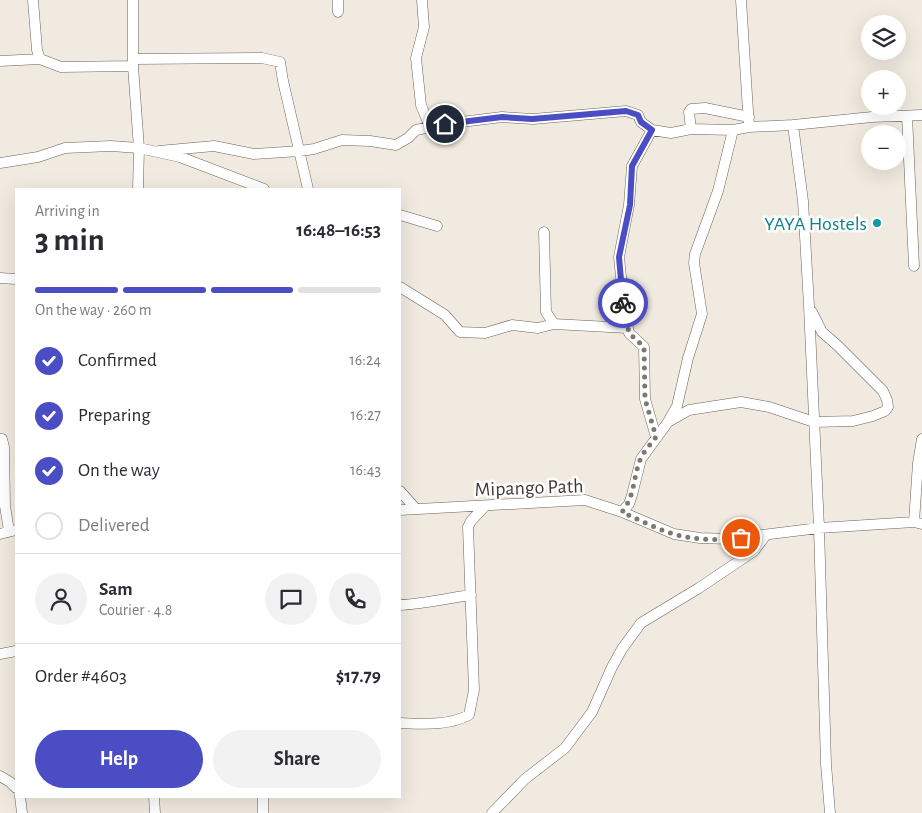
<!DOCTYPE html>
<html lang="en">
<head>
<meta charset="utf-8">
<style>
  body { margin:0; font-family:"Alegreya Sans",sans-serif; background:#f2f2f3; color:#2b2b33; height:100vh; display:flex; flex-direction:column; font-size:19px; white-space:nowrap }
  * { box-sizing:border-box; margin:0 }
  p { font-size:16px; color:#7c7c81 }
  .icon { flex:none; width:28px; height:28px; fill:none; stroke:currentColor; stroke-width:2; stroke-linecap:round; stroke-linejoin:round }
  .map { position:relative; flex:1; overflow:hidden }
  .details { position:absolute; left:15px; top:188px; width:386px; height:610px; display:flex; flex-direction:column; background:#fff; border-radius:0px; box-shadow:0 5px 20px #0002 }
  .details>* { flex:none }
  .fabs { position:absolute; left:861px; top:15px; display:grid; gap:10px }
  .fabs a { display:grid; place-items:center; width:45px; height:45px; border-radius:50%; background:#fff; box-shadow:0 5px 20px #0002; font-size:25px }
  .pin { position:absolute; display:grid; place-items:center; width:42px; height:42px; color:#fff; margin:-21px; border:2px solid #fff; border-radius:50%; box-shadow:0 1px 5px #0007 }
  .courier { position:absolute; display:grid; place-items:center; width:50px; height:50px; margin:-25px; border:4px solid #4a4dc3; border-radius:50%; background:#fff; color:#222; box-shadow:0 1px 6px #0007 }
  .summary em { font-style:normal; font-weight:700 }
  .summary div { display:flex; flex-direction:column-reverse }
  .summary { display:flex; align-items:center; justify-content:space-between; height:85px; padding:0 20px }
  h1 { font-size:32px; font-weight:700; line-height:38px }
  .bar { display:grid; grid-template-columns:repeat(4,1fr); gap:8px 5px; align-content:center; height:60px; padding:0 20px }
  .bar i { height:6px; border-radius:4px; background:#e1e1e2 }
  .bar .active { background:#4a4dc3 }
  .bar p { grid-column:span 4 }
  .line { display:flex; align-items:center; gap:12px; padding:0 20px; border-top:1px solid #e1e1e2 }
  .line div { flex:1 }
  .round { display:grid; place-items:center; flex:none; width:52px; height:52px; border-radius:26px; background:#f2f2f3 }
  ol { padding:0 20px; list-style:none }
  li { display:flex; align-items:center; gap:15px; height:55px }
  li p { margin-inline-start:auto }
  li .icon { padding:5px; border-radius:50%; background:#4a4dc3; color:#fff; stroke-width:4 }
  li:last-child { color:#7c7c81 }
  li i { width:28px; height:28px; border:2px solid #e1e1e2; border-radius:50% }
  .button { display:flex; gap:10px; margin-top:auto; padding:10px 20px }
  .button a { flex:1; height:58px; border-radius:30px; background:#4a4dc3; color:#fff; font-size:20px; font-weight:700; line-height:58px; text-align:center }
  .button a+a { background:#f2f2f3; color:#2b2b33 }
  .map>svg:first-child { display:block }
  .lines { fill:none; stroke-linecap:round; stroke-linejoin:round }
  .street-casing { stroke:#69635b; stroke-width:11 }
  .street { stroke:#fff; stroke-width:10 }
  .done { stroke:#7c7872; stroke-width:5; stroke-dasharray:0 9 }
  .route { stroke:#4a4dc3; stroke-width:6 }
  .culture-dot { fill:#0f9aa8; stroke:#fff; stroke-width:2 }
  .labels { text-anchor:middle; stroke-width:5; stroke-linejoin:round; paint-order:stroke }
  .culture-label { font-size:20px; fill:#0d838f; stroke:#fff; text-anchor:end }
  .street-label { font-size:20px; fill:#3d3a36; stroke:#fff }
</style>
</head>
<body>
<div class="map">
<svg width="922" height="813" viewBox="0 0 922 813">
  <rect width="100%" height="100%" fill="#f1eae0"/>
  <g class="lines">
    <defs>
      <path id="street" d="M 33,0 L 37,50 L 40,59 L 61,67 L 133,66
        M 133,0 L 133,66 L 139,148 L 138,189
        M 338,0 L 338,12
        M 422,0 L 424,27 L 416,58 L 421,105 L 430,127
        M 741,0 L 749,127
        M 134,59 L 262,58 L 280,62 L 283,81 L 308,189
        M 0,61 L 40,59
        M 907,116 L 914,266
        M 793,125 L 803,201 L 809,306 L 819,528 L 826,764 L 830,813
        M 691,129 L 689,112 L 691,109 L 705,108 L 749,117
        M 652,130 L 632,166 L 629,205 L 619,257 L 625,316 L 629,333 L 644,347 L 645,399 L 656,437
        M 159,151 L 214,146 L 254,154 L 300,151 L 314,149 L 342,140 L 370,141 L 396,145 L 408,138 L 416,130 L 445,124 L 502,117 L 533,119 L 626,111 L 638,115 L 641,122 L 652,130 L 671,133 L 691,129 L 733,130 L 749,127 L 793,125 L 872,117 L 922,115
        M 0,163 L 38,157 L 65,148 L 111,146 L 139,148 L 180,157 L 264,189
        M 400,215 L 437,226
        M 544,232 L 546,312 L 554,324 L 628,328
        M 0,278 L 16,279
        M 400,287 L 445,315 L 460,332 L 485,333 L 512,325 L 538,328 L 554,324
        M 668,422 L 689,410 L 741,402 L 769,407 L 814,422 L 853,421 L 873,416 L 885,411 L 888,407 L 887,400 L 883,391 L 837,345 L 822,332 L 812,312
        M 0,439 L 2,439 L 4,447 L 5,506 L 9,531
        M 400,491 L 416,509
        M 400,510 L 585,500 L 622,512 L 674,534 L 700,538 L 730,539 L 819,528 L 914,522 L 922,524
        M 622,512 L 629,504 L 632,495 L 641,459 L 668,422 L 677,406 L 688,358 L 702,314 L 694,263 L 695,254 L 718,191 L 733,130
        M 914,522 L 918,463 L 922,439
        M 0,534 L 16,530
        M 400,605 C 423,604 448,598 471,595
        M 0,654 L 16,651
        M 400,723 C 423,724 448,726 469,715 L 474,690 L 468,527 L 471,521 L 485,506
        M 0,776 L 10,782 L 16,788
        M 20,796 L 22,813
        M 154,796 L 155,813
        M 263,813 L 263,796
        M 492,813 L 525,779 L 565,748 L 592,712 L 612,667 L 622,649 L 641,623 L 699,588 L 754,551 L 765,536"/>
    </defs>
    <use href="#street" class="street-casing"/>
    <use href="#street" class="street"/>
  </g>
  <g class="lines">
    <path class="done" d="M 623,303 L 629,333 L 644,347 L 645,399 L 656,437 C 651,444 643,452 640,460 C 633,478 635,496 622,512 C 642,521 664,533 686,537 C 703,540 723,540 741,538"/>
    <path class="route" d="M 445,124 L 502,117 L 532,119 L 626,111 L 638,115 L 641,122 L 652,130 L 632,166 L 630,205 L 619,257 L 623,303"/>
  </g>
  <circle class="culture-dot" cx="877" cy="223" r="5"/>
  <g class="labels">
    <g class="culture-label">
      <text x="867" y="230">YAYA Hostels</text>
    </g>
    <g class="street-label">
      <text transform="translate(529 487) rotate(-2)" y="7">Mipango Path</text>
    </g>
  </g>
</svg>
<div class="fabs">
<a><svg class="icon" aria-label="layers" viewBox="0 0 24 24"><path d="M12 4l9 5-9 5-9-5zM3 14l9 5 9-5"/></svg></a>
<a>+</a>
<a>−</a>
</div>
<div class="pin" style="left:741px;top:538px;background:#ea580c"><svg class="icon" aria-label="bag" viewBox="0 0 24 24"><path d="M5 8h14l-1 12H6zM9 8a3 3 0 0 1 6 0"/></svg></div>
<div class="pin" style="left:445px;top:124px;background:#1f2937"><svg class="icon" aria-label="home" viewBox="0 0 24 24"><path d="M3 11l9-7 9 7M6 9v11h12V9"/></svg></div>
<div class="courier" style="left:623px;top:303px"><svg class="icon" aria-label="bike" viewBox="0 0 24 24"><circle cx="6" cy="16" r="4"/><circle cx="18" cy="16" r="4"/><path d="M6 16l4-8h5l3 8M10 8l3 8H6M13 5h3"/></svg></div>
<section class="details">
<div class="summary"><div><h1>3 min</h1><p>Arriving in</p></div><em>16:48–16:53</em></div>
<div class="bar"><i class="active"></i><i class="active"></i><i class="active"></i><i></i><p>On the way · 260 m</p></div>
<ol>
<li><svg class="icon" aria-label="check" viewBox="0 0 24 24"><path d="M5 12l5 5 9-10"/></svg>Confirmed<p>16:24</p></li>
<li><svg class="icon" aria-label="check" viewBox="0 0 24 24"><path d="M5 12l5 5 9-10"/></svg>Preparing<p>16:27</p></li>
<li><svg class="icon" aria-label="check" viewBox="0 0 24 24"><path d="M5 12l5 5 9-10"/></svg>On the way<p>16:43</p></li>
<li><i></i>Delivered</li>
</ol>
<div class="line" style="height:90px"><a class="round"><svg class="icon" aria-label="person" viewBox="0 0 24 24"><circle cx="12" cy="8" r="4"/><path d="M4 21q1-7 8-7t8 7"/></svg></a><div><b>Sam</b><p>Courier · 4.8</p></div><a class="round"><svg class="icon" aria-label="chat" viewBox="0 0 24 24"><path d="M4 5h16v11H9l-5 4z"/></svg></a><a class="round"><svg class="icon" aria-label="phone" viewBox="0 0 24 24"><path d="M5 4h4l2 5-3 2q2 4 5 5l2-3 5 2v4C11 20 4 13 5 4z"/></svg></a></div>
<div class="line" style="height:65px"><div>Order #4603</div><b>$17.79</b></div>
<div class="button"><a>Help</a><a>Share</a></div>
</section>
</div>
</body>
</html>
